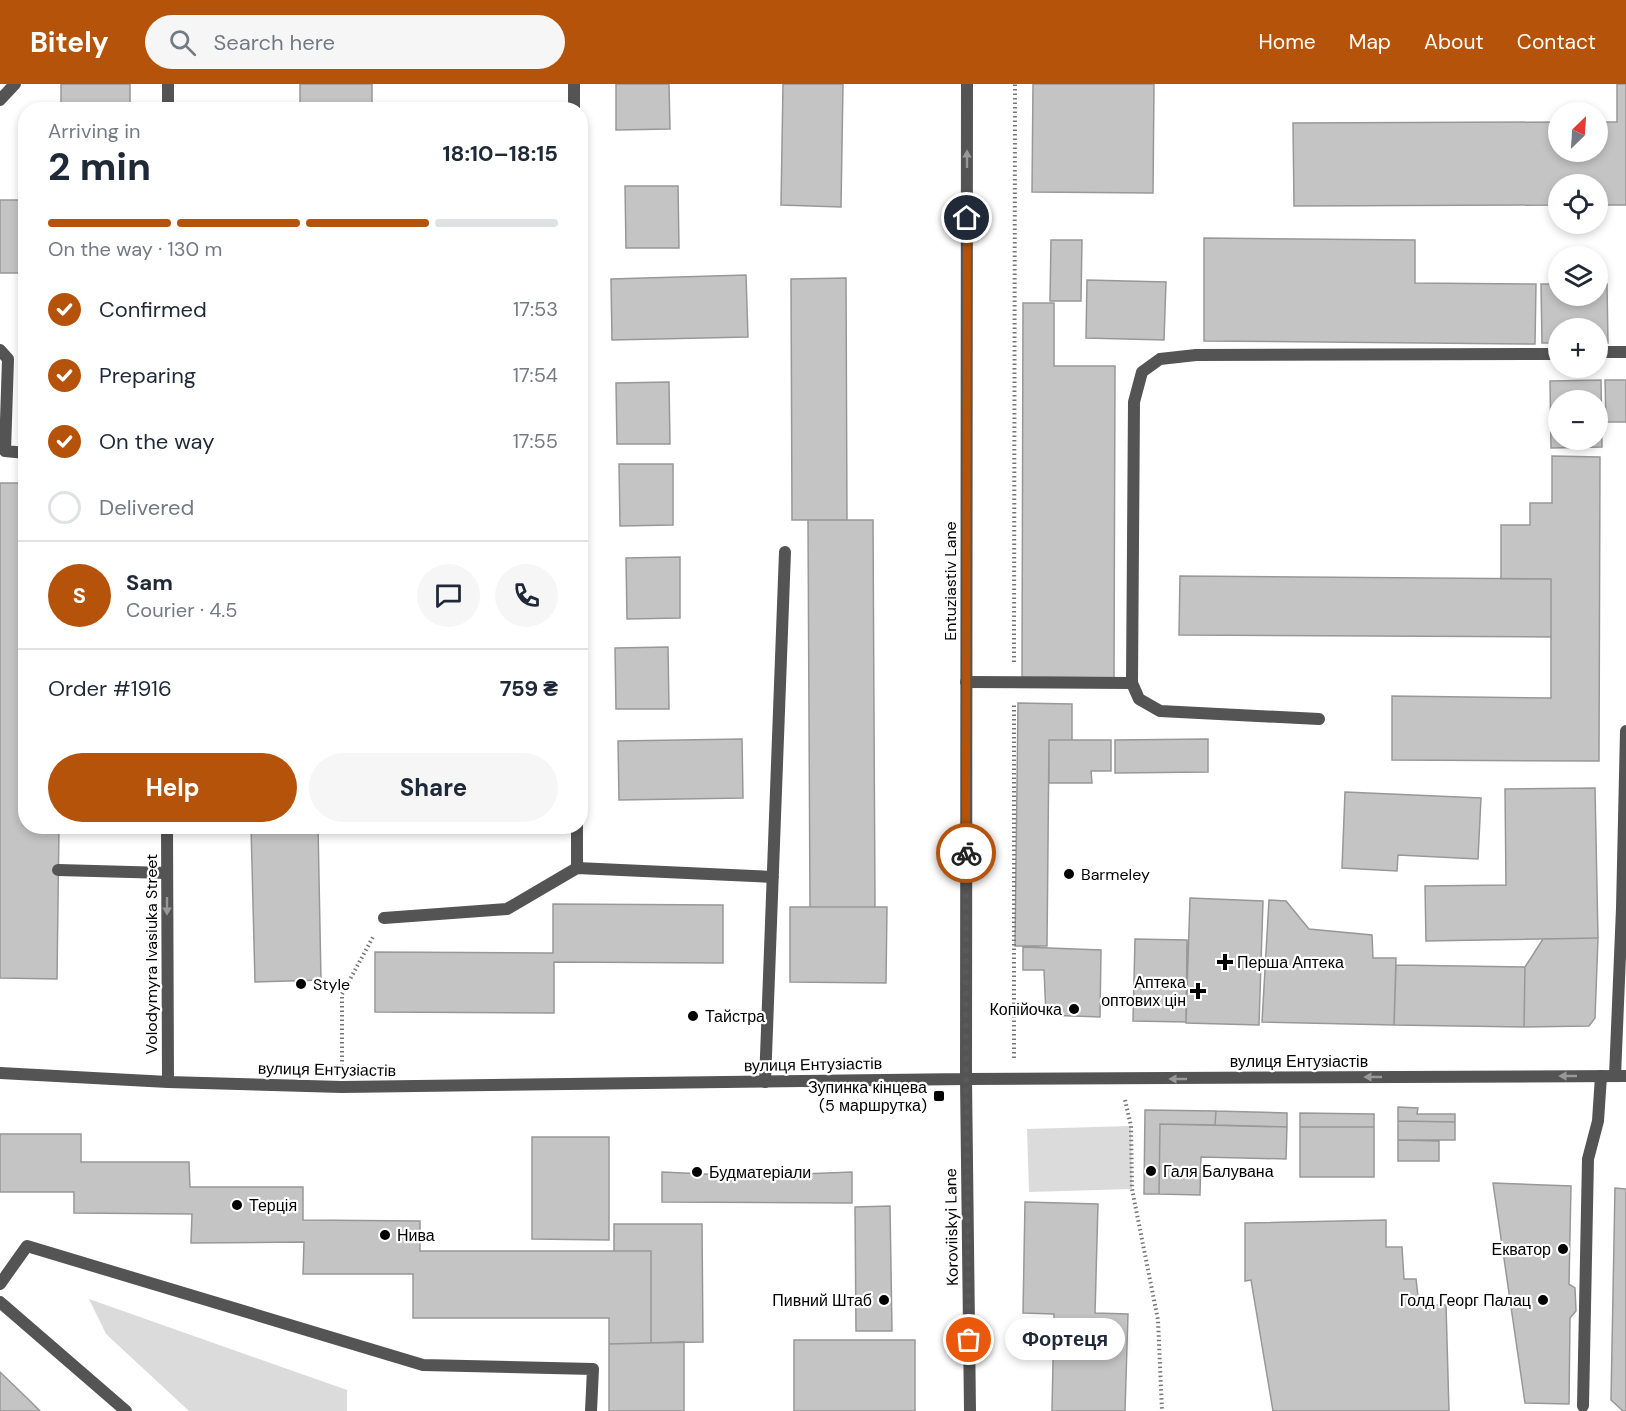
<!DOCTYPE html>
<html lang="en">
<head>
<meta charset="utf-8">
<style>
  body { margin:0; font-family:"DM Sans",sans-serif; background:#f6f6f7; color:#1f2937; height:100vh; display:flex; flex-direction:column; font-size:22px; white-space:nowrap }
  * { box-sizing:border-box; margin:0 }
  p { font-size:20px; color:#747a83 }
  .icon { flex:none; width:33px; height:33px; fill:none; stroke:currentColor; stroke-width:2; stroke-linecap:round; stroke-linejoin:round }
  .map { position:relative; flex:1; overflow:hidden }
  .drawer { position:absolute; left:18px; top:18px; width:570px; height:732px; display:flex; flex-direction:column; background:#fff; border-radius:24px; box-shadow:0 3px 9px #0003 }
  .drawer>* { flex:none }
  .needle { width:39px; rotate:25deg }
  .controls { position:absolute; left:1548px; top:18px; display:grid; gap:12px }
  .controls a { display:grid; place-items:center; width:60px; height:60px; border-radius:50%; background:#fff; box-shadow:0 3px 9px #0003; font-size:30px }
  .pin { position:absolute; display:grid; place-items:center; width:51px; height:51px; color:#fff; margin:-26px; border:3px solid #fff; border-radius:50%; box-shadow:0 2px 6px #0007 }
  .courier { position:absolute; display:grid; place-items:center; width:60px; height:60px; margin:-30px; border:4px solid #b45309; border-radius:50%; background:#fff; color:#222; box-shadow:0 2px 8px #0007 }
  .bubble { position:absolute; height:42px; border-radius:21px; background:#fff; box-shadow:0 3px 9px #0003; font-size:20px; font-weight:700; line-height:42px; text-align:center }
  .overview em { font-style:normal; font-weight:700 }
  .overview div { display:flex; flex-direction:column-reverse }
  .overview { display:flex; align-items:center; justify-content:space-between; height:102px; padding:0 30px }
  h1 { font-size:39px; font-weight:700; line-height:45px }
  .bar { display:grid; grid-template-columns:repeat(4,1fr); gap:9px 6px; align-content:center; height:72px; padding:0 30px }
  .bar i { height:8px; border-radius:4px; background:#e0e1e3 }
  .bar .on { background:#b45309 }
  .bar p { grid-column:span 4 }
  .line { display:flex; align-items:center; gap:15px; padding:0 30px; border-top:2px solid #e0e1e3 }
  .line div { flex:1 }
  .round { display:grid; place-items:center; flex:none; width:63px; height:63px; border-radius:32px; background:#f6f6f7 }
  ol { padding:0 30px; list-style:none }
  li { display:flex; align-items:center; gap:18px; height:66px }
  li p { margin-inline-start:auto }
  li .icon { padding:6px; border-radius:50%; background:#b45309; color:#fff; stroke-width:4 }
  li:last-child { color:#747a83 }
  li i { width:33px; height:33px; border:3px solid #e0e1e3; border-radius:50% }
  .button { display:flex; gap:12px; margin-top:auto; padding:12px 30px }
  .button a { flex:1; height:69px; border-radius:36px; background:#b45309; color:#fff; font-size:24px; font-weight:700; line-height:69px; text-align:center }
  .button a+a { background:#f6f6f7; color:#1f2937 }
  header { display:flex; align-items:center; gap:36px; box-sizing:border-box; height:84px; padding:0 30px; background:#b45309; color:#fff }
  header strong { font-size:28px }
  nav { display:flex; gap:33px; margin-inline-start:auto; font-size:21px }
  .search { width:420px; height:54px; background:#f6f6f7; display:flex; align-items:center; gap:15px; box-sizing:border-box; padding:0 21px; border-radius:33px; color:#747a83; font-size:22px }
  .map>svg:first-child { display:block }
  .green { fill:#dbdbdb }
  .building { fill:#c4c4c4; stroke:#989898; stroke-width:1.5; fill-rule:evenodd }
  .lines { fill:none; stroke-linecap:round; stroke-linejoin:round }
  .path { stroke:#767676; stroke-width:4; stroke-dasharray:1.5 3; stroke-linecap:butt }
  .service { stroke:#545454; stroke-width:12 }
  .minor { stroke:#545454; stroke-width:12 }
  .oneway { fill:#989898 }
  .done { stroke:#595959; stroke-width:6; stroke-dasharray:0 10.8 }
  .route { stroke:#b45309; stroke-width:8 }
  .poi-dot { fill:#000; stroke:#fff; stroke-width:2 }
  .labels { text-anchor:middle; stroke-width:4.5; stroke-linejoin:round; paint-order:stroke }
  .street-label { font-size:16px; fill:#000; stroke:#fff }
  .poi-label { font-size:16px; fill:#000; stroke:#fff; text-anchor:start }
</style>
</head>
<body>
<header>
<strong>Bitely</strong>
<div class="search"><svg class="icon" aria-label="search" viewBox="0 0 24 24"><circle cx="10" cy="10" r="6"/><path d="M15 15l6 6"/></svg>Search here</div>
<nav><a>Home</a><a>Map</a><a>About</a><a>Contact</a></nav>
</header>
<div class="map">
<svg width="1626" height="1327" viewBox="0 0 1626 1327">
  <rect width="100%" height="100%" fill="#fff"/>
  <path class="green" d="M 1131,1042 L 1132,1105 L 1029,1108 L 1027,1045 Z
    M 89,1215 L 347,1306 L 347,1327 L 189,1327 L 106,1250 Z"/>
  <path class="building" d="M 61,0 L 130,0 L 130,26 L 61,26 Z
    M 300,0 L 372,0 L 372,26 L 300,26 Z
    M 616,0 L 669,0 L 670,45 L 616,46 Z
    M 783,0 L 843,0 L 841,123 L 781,121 Z
    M 1033,0 L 1154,0 L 1153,109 L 1032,108 Z
    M 1617,0 L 1626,0 L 1626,121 L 1598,121 L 1598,100 L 1558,100 L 1558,121 L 1294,122 L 1293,39 L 1558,38 L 1558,68 L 1598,68 L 1598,38 L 1617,38 Z
    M 625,102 L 678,102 L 679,164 L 626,164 Z
    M 0,116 L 19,116 L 19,139 L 26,139 L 26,166 L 20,166 L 20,189 L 0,189 Z
    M 1204,154 L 1415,156 L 1415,199 L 1536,200 L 1535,260 L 1204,257 Z
    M 1051,156 L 1082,156 L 1081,217 L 1050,217 Z
    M 746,191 L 748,253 L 612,256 L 611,195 Z
    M 846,194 L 847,436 L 792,436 L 791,195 Z
    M 1087,196 L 1166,198 L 1164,256 L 1086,254 Z
    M 1541,200 L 1558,200 L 1558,212 L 1598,212 L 1598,200 L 1607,200 L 1608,259 L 1598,259 L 1598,244 L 1558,244 L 1558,259 L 1542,259 Z
    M 1023,219 L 1054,219 L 1054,282 L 1115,282 L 1114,594 L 1022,593 Z
    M 1601,296 L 1602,363 L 1551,364 L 1550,297 ZM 1558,316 L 1598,316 L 1598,356 L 1558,356 Z
    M 1605,296 L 1626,296 L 1626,338 L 1606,338 Z
    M 669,298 L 670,360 L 617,360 L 616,299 Z
    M 1552,372 L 1600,373 L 1599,677 L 1392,676 L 1392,612 L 1551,614 L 1551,495 L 1501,495 L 1501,441 L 1530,441 L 1530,419 L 1552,419 Z
    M 619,380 L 673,380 L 673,441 L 620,442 Z
    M 0,399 L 26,399 L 26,742 L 59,742 L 57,895 L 0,894 Z
    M 808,436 L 873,436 L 875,823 L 810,823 Z
    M 680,473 L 680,534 L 627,535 L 626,474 Z
    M 1180,492 L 1551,495 L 1551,553 L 1179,551 Z
    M 668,563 L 669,625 L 616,625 L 615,564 Z
    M 1018,619 L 1072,620 L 1072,656 L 1049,656 L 1047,862 L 1015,862 Z
    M 742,655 L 743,714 L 619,716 L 618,657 Z
    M 1208,655 L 1208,688 L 1115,689 L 1115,656 Z
    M 1049,656 L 1111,656 L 1111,687 L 1091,687 L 1092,699 L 1049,699 Z
    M 1595,704 L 1598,854 L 1426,857 L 1425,802 L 1506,801 L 1505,705 Z
    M 1345,708 L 1481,714 L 1478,775 L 1398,771 L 1397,787 L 1342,784 Z
    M 251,742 L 318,742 L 321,896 L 255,898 Z
    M 1190,814 L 1263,817 L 1259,941 L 1186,939 Z
    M 1269,816 L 1286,817 L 1309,845 L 1372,851 L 1373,874 L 1396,874 L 1394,941 L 1262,938 Z
    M 553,820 L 723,821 L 723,879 L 554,878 L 554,929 L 375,928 L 375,868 L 553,869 Z
    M 790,823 L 887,823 L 886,899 L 790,898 Z
    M 1598,854 L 1595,934 L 1589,942 L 1524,943 L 1525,883 L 1543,855 Z
    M 1135,855 L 1187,856 L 1186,938 L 1133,937 Z
    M 1023,863 L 1101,866 L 1100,933 L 1046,931 L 1044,886 L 1023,886 Z
    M 1396,881 L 1525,883 L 1524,943 L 1394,941 Z
    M 1398,1023 L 1418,1024 L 1417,1030 L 1455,1030 L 1455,1038 L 1398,1037 Z
    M 1145,1026 L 1216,1027 L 1215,1041 L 1160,1040 L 1159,1110 L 1144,1110 Z
    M 1216,1027 L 1287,1029 L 1287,1043 L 1215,1041 Z
    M 1300,1029 L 1374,1030 L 1374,1043 L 1300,1043 Z
    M 1398,1037 L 1455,1038 L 1455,1056 L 1398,1056 Z
    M 1160,1040 L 1287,1043 L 1286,1075 L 1201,1073 L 1200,1111 L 1159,1110 Z
    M 1300,1043 L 1374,1043 L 1374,1093 L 1300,1093 Z
    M 0,1050 L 81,1050 L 81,1078 L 189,1078 L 190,1103 L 303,1103 L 303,1136 L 420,1137 L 420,1167 L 651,1167 L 651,1259 L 609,1260 L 609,1234 L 413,1234 L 413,1190 L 303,1190 L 304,1158 L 191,1159 L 192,1130 L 74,1129 L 74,1108 L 0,1108 Z
    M 532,1053 L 609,1053 L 609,1156 L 532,1155 Z
    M 1398,1056 L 1439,1057 L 1439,1077 L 1398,1077 Z
    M 662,1088 L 747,1092 L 852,1088 L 852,1119 L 662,1118 Z
    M 1493,1099 L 1571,1102 L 1569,1200 L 1575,1204 L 1576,1227 L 1570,1234 L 1569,1320 L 1525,1319 Z
    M 1615,1104 L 1626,1105 L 1626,1327 L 1623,1327 L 1611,1316 Z
    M 1025,1118 L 1098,1120 L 1095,1229 L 1128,1230 L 1125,1327 L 1052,1327 L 1054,1230 L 1023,1229 Z
    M 890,1122 L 892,1247 L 856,1247 L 855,1123 Z
    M 1386,1136 L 1386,1163 L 1402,1163 L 1404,1195 L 1416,1195 L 1419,1221 L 1446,1221 L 1449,1327 L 1273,1327 L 1251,1196 L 1245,1197 L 1245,1139 Z
    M 614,1140 L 702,1140 L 703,1258 L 651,1259 L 651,1167 L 614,1167 Z
    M 794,1256 L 915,1256 L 915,1327 L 794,1327 Z
    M 684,1258 L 684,1327 L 609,1327 L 609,1260 Z
    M 0,1288 L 28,1315 L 40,1327 L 0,1327 Z"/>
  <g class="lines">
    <path class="path" d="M 1014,578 L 1015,0
      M 1014,974 L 1014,619
      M 342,982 L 342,910 L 373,853
      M 1125,1016 L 1131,1042 L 1132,1105 L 1158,1236 L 1162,1327"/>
    <path class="service" d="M 0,16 L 15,0
      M 0,266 L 8,275 L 5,367 L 26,369
      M 1598,268 L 1626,268
      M 966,598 L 1132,599
      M 1319,635 L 1160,627 L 1139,615 L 1132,599 L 1134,318 L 1142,288 L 1160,275 L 1196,271 L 1558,270
      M 58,786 L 167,789
      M 384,834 L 507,825 L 577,784 L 773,793
      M 1615,992 L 1622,824 L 1626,647
      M 966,995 L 970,1327
      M 765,998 L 785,468
      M 0,1200 L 27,1162 L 423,1281 L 593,1285 L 591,1327
      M 0,1218 L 126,1327
      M 1583,1322 L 1588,1075 L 1598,1037 L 1601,992"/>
    <path class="minor" d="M 574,0 L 574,26
      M 168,26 L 168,0
      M 167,742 L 168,998
      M 577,742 L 577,784
      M 0,989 L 168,998 L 342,1003 L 966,995 L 1626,992
      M 966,995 L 967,0"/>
  </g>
  <defs><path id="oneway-solid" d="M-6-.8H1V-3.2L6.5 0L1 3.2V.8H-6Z" transform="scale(1.5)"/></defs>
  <g class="oneway">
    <use href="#oneway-solid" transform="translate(967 75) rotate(-90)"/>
    <use href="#oneway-solid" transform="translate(167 822) rotate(90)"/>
    <use href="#oneway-solid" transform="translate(1568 992) rotate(180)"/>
    <use href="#oneway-solid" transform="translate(1373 993) rotate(180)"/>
    <use href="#oneway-solid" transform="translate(1178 995) rotate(180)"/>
  </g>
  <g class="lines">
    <path class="done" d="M 966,769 L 966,995 L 969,1256"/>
    <path class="route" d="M 966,769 L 967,134"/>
  </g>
  <g class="poi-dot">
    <circle cx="1069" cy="790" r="6"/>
    <path d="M1222 869h6v6h6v6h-6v6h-6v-6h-6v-6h6z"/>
    <circle cx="301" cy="900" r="6"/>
    <path d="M1195 898h6v6h6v6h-6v6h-6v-6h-6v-6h6z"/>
    <circle cx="1074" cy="925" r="6"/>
    <circle cx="693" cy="932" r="6"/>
    <rect x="933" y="1006" width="12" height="12" rx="3"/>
    <circle cx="1151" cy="1087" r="6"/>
    <circle cx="697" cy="1088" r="6"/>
    <circle cx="237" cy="1121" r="6"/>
    <circle cx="385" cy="1151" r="6"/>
    <circle cx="1563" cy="1165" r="6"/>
    <circle cx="884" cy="1216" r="6"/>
    <circle cx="1543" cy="1216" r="6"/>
  </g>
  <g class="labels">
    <g class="street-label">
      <text transform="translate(950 497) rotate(-90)" y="6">Entuziastiv Lane</text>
      <text transform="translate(151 870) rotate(-90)" y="6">Volodymyra Ivasiuka Street</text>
      <text x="1299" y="983">вулиця Ентузіастів</text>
      <text transform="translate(813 980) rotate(-1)" y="6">вулиця Ентузіастів</text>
      <text transform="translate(327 985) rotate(1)" y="6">вулиця Ентузіастів</text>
      <text transform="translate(951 1143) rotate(-91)" y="6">Koroviiskyi Lane</text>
    </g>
    <g class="poi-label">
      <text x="1081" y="796">Barmeley</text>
      <text x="1237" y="884">Перша Аптека</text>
      <text x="1186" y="904" text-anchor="end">Аптека<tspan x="1186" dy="18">оптових цін</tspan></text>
      <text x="313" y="906">Style</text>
      <text x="1062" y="931" text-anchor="end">Копійочка</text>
      <text x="705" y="938">Тайстра</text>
      <text x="927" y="1009" text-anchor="end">Зупинка кінцева<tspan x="927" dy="18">(5 маршрутка)</tspan></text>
      <text x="1163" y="1093">Галя Балувана</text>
      <text x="709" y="1094">Будматеріали</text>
      <text x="249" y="1127">Терція</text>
      <text x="397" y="1157">Нива</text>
      <text x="1551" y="1171" text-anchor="end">Екватор</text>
      <text x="872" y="1222" text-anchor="end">Пивний Штаб</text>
      <text x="1531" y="1222" text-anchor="end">Голд Георг Палац</text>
    </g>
  </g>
</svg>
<div class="controls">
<a><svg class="needle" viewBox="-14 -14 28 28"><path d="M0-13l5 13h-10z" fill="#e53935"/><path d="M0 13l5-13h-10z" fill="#747a83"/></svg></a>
<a><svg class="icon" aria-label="locate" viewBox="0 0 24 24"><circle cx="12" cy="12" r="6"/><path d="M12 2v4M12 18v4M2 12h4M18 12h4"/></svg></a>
<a><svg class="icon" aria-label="layers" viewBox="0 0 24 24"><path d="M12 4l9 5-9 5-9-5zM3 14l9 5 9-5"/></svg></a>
<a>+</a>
<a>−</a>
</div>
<div class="pin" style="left:969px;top:1256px;background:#ea580c"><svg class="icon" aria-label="bag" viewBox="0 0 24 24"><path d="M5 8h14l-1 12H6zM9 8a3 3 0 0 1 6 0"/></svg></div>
<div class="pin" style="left:967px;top:134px;background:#1f2937"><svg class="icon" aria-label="home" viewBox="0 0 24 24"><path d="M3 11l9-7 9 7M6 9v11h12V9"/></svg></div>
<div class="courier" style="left:966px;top:769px"><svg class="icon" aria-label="bike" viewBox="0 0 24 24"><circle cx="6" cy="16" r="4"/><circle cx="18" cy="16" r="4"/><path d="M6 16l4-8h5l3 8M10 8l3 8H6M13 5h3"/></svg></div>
<div class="bubble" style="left:1005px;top:1234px;width:120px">Фортеця</div>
<section class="drawer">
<div class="overview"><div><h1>2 min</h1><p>Arriving in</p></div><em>18:10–18:15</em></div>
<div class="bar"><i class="on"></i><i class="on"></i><i class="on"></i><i></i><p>On the way · 130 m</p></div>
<ol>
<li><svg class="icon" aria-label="check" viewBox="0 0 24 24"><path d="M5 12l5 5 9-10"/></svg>Confirmed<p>17:53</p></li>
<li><svg class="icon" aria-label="check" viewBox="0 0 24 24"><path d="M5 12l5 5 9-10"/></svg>Preparing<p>17:54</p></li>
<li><svg class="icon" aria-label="check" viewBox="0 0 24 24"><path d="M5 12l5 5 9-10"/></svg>On the way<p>17:55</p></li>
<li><i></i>Delivered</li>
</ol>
<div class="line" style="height:108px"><b class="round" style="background:#b45309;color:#fff">S</b><div><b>Sam</b><p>Courier · 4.5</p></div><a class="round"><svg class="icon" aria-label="chat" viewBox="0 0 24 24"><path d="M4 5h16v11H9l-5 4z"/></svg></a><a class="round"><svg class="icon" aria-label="phone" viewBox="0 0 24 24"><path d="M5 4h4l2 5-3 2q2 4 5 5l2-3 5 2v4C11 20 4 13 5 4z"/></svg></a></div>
<div class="line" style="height:78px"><div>Order #1916</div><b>759 ₴</b></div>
<div class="button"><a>Help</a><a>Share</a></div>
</section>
</div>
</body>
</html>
